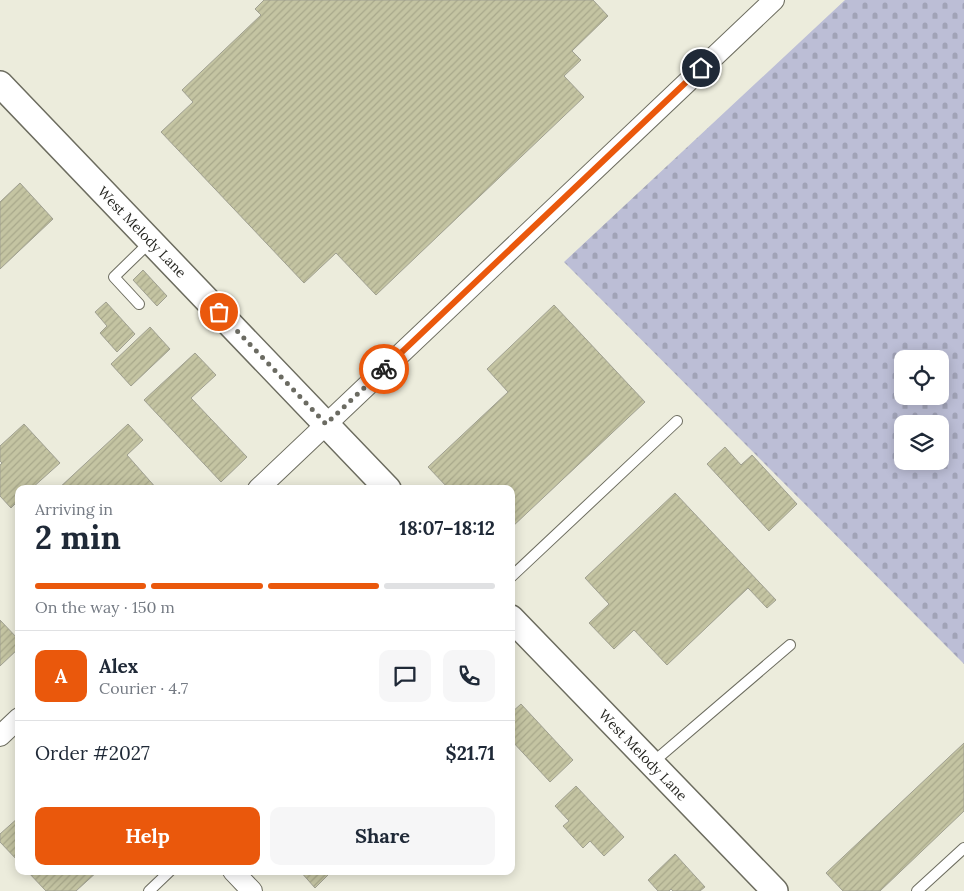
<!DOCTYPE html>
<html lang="en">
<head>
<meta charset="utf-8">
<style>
  body { margin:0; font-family:Lora,serif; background:#f6f6f7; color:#1f2937; height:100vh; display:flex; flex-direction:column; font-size:19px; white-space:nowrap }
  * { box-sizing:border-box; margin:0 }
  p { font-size:16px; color:#747a83 }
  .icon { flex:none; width:28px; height:28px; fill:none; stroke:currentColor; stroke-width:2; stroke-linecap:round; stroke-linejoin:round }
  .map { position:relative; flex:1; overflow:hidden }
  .details { position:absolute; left:15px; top:485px; width:500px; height:390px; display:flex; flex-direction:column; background:#fff; border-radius:10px; box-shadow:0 2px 12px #0003 }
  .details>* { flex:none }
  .tools { position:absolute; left:894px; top:350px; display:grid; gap:10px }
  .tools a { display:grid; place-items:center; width:55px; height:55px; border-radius:10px; background:#fff; box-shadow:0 2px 12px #0003; font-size:25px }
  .pin { position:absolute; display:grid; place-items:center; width:42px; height:42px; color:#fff; margin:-21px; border:2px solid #fff; border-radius:50%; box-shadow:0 1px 5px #0007 }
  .courier { position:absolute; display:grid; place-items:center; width:50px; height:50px; margin:-25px; border:4px solid #ea580c; border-radius:50%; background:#fff; color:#222; box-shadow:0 1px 6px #0007 }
  .head em { font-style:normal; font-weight:800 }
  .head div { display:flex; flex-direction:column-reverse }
  .head { display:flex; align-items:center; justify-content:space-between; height:85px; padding:0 20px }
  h1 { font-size:32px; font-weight:800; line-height:38px }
  .bar { display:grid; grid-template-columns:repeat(4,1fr); gap:8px 5px; align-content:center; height:60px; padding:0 20px }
  .bar i { height:6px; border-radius:4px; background:#e0e1e3 }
  .bar .on { background:#ea580c }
  .bar p { grid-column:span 4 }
  .line { display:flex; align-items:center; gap:12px; padding:0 20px; border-top:1px solid #e0e1e3 }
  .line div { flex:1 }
  .round { display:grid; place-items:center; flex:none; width:52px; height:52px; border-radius:10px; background:#f6f6f7 }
  .button { display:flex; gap:10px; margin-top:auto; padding:10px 20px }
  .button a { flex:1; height:58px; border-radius:10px; background:#ea580c; color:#fff; font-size:20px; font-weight:800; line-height:58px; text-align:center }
  .button a+a { background:#f6f6f7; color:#1f2937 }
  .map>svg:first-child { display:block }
  .cemetery { fill:url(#cemetery-stones); fill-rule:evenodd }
  .building { fill:url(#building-hatch); stroke:#a0a091 }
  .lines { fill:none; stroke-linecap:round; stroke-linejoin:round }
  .service-casing { stroke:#6c6c5f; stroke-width:12 }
  .minor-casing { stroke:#6c6c5f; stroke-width:22 }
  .tertiary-casing { stroke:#6c6c5f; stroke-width:28 }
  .service { stroke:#fff; stroke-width:10 }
  .minor { stroke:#fff; stroke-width:20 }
  .tertiary { stroke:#fff; stroke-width:25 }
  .done { stroke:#6b6b62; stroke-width:5; stroke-dasharray:0 9 }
  .route { stroke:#ea580c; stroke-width:6 }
  .labels { text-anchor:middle; stroke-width:4; stroke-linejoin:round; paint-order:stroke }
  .street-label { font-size:14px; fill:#262621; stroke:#fff }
</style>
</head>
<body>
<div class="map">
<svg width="964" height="891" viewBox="0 0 964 891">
  <defs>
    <pattern id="cemetery-stones" width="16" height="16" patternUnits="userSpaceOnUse" patternTransform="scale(1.25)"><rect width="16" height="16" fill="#bcbed6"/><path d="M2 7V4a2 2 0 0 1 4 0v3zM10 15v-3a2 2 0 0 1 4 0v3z" fill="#a1a3b7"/></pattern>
    <pattern id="building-hatch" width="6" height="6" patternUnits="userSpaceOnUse" patternTransform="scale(1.25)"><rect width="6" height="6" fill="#c4c4a2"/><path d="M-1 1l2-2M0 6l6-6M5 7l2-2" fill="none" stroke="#a8a88b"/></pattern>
  </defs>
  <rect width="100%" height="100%" fill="#ececdc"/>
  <path class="cemetery" d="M 845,0 L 964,0 L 964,664 L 564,262 ZM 902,359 L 940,359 L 940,396 L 902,396 ZM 902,424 L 940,424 L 940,461 L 902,461 Z"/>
  <path class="building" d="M 264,0 L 593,0 L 608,16 L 572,51 L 581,60 L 564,76 L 584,97 L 376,295 L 336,253 L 304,283 L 161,132 L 193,102 L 182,90 L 261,15 L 255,9 Z
    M 20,183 L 53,219 L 0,269 L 0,202 Z
    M 143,270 L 167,296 L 157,306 L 133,280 Z
    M 106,302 L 135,334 L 117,352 L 100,333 L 107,326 L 95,312 Z
    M 554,305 L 645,402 L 511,528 L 511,489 L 449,489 L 428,467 L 508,392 L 487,369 Z
    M 150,327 L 170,349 L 131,386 L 111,364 Z
    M 195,353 L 216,375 L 191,398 L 247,457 L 221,482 L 144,400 Z
    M 24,424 L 60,463 L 31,489 L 19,489 L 19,500 L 11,508 L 0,496 L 0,465 L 2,463 L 0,461 L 0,446 Z
    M 128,424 L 143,440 L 127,455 L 157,489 L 58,489 Z
    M 725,447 L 741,465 L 752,455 L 797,504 L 769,531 L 707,464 Z
    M 675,493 L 776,600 L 767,608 L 748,588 L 667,665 L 634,630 L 614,649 L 589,623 L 609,604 L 585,578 Z
    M 0,620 L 19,640 L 19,648 L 0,666 Z
    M 521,704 L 573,760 L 550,782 L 511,740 L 511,713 Z
    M 964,743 L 964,811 L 880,891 L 843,891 L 826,873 Z
    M 576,786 L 624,837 L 604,856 L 590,841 L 583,848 L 563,826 L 569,821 L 555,806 Z
    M 19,817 L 19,862 L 0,842 L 0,834 Z
    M 675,854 L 705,887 L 700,891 L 673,891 L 671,889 L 669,891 L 658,891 L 648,880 Z
    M 27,871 L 98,871 L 76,891 L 46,891 Z
    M 300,871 L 332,871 L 315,888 Z"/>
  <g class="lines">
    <defs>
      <path id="service" d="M 139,304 L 114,277 L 151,241
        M 511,577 L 677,421
        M 652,763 L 790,645
        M 149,891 L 170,871
        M 917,891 L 964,848"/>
      <path id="minor" d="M 258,489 L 774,0
        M 0,736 L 19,718
        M 233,871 L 252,891"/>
      <path id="tertiary" d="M 0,84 L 388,489
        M 511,618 L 775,891"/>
    </defs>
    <use href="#service" class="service-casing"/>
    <use href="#minor" class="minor-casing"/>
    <use href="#tertiary" class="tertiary-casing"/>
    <use href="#service" class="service"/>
    <use href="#minor" class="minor"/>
    <use href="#tertiary" class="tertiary"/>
  </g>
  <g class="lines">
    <path class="done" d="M 219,312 L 326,424 L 384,369"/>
    <path class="route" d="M 384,369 L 701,68"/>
  </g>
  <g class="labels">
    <g class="street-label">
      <text transform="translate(142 232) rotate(46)" y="5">West Melody Lane</text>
      <text transform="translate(643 755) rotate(46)" y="5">West Melody Lane</text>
    </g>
  </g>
</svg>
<div class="tools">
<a><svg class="icon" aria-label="locate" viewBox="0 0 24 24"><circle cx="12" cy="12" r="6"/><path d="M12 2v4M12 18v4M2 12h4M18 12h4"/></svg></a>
<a><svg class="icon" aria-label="layers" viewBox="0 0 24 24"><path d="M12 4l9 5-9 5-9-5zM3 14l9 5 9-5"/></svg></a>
</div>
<div class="pin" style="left:219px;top:312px;background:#ea580c"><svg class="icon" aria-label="bag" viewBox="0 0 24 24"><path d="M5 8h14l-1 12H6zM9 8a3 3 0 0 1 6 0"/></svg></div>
<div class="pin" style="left:701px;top:68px;background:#1f2937"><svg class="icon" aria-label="home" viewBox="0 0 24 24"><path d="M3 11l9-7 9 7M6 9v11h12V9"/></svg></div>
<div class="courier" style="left:384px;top:369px"><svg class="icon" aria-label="bike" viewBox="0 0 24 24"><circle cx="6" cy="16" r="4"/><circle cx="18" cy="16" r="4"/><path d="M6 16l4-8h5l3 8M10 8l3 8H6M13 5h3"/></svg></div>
<section class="details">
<div class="head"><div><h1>2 min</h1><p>Arriving in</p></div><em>18:07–18:12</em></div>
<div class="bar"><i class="on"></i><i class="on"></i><i class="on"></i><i></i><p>On the way · 150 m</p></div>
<div class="line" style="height:90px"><b class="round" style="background:#ea580c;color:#fff">A</b><div><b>Alex</b><p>Courier · 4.7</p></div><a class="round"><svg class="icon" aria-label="chat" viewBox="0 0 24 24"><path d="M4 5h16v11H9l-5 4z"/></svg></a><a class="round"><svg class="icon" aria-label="phone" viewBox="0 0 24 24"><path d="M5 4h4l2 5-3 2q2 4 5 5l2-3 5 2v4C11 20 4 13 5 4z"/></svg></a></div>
<div class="line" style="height:65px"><div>Order #2027</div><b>$21.71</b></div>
<div class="button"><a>Help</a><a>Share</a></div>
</section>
</div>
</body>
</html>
